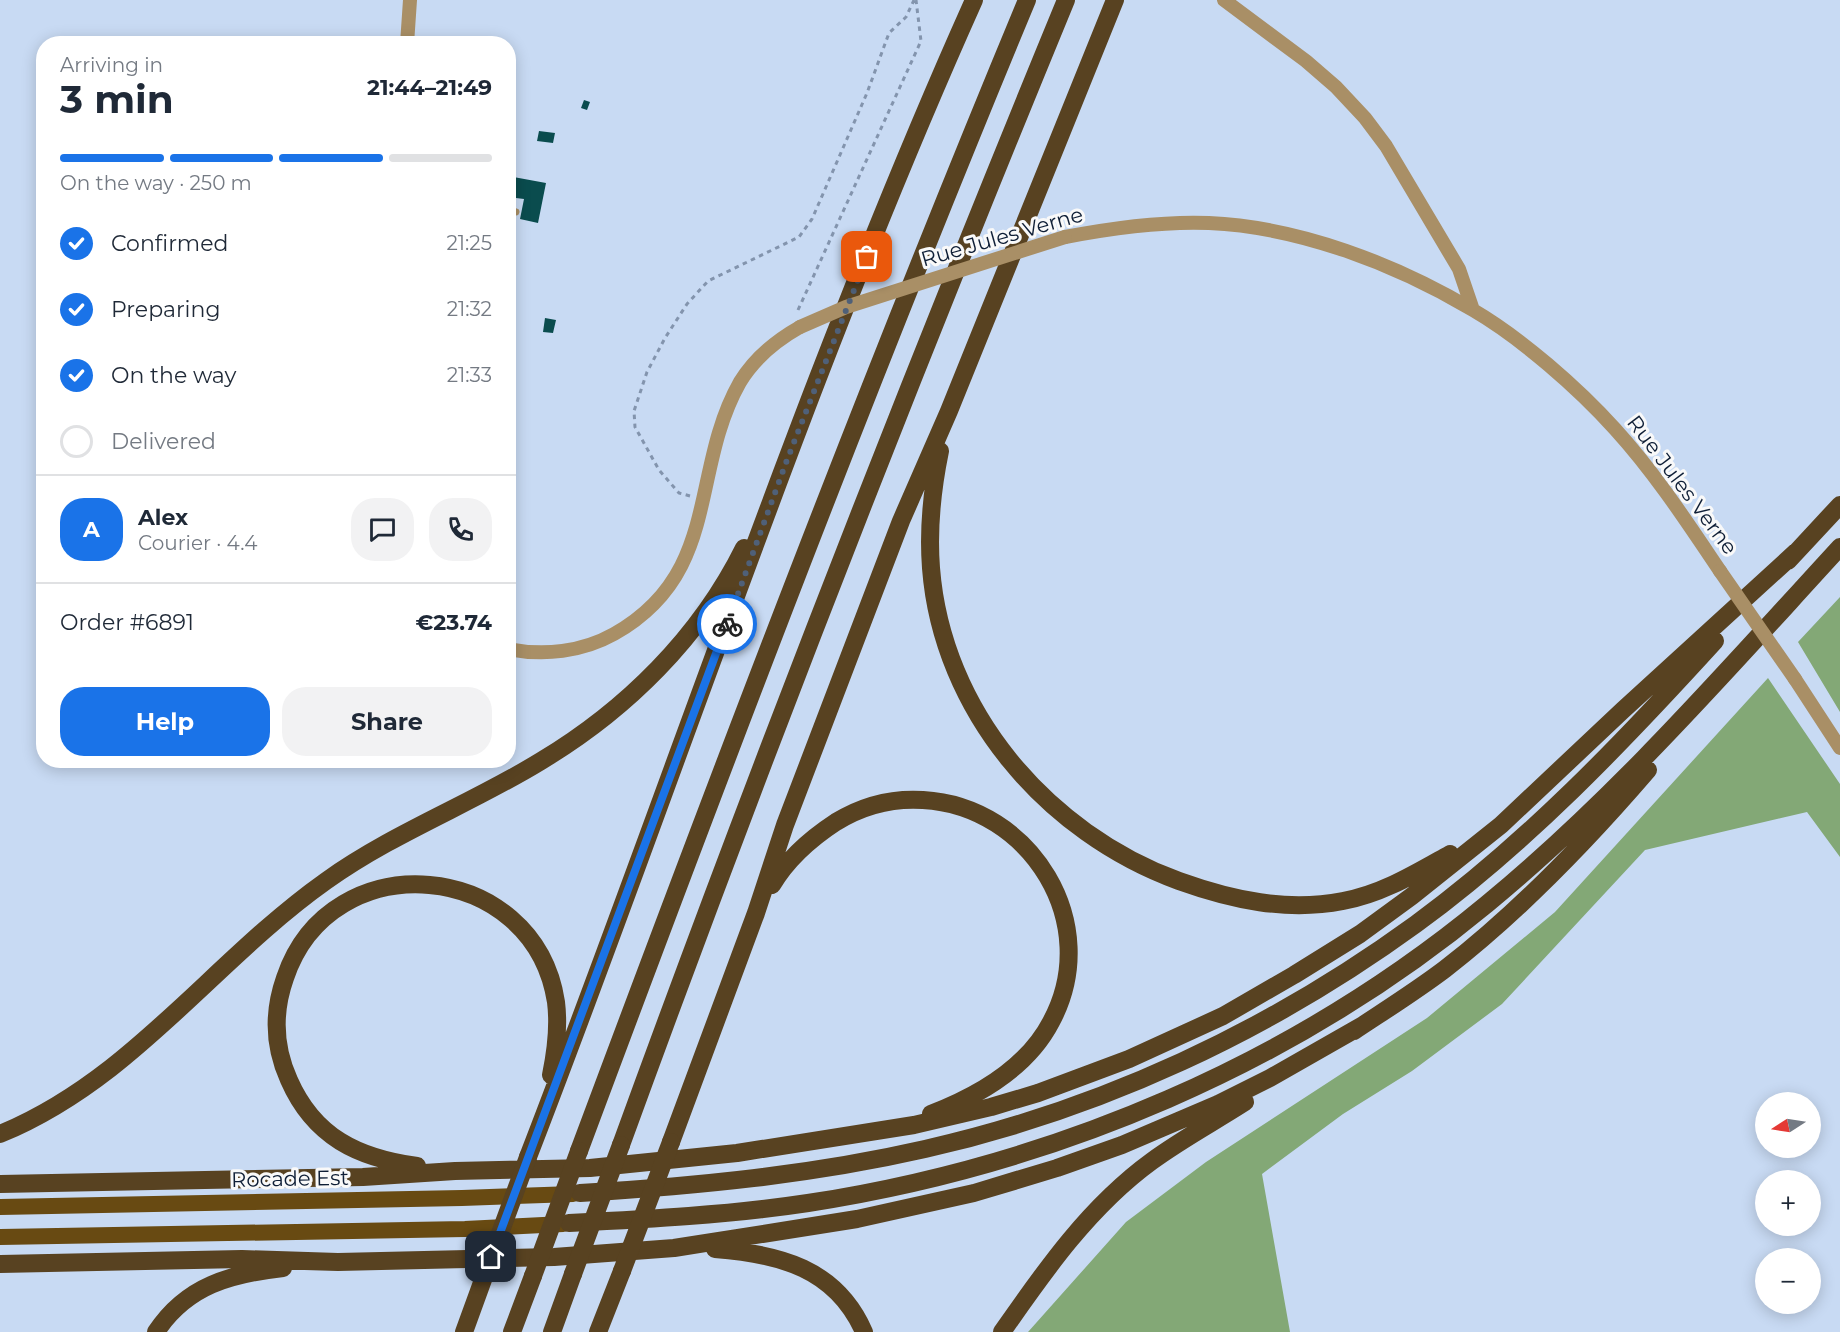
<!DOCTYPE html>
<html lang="en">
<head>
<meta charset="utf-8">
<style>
  body { margin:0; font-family:Montserrat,sans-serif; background:#f2f2f3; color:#1f2937; height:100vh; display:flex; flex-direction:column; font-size:22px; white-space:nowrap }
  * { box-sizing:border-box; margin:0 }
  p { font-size:20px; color:#747a83 }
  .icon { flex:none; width:33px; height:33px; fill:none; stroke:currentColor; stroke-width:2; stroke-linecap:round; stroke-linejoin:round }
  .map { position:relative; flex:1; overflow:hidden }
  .drawer { position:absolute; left:36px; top:36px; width:480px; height:732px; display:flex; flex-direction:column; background:#fff; border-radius:24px; box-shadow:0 3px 15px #0003 }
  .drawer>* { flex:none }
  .needle { width:39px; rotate:258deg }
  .fabs { position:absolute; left:1755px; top:1092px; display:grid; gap:12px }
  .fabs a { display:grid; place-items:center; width:66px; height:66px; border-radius:50%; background:#fff; box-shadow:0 3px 15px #0003; font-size:30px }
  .pin { position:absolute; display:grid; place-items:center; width:51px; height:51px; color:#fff; margin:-26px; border-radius:12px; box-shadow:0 3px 9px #0006 }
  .courier { position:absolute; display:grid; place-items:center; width:60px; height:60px; margin:-30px; border:4px solid #1a73e8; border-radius:50%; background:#fff; color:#222; box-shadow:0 2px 8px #0007 }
  .head em { font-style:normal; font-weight:700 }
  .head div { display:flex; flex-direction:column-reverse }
  .head { display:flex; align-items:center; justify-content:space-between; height:102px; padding:0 24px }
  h1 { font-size:39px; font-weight:700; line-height:45px }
  .bar { display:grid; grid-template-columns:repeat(4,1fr); gap:9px 6px; align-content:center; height:72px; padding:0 24px }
  .bar i { height:8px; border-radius:4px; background:#e0e1e3 }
  .bar .selected { background:#1a73e8 }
  .bar p { grid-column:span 4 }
  .line { display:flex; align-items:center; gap:15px; padding:0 24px; border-top:2px solid #e0e1e3 }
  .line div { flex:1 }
  .round { display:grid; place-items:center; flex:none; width:63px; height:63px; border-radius:24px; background:#f2f2f3 }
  ol { padding:0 24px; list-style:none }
  li { display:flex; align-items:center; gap:18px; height:66px }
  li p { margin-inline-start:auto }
  li .icon { padding:6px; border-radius:50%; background:#1a73e8; color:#fff; stroke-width:4 }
  li:last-child { color:#747a83 }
  li i { width:33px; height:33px; border:3px solid #e0e1e3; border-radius:50% }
  .primary-button { display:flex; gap:12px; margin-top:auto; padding:12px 24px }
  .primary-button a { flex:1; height:69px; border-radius:24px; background:#1a73e8; color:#fff; font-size:24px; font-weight:700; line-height:69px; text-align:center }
  .primary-button a+a { background:#f2f2f3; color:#1f2937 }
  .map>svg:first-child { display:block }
  .forest { fill:#83a876 }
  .building { fill:#0a4c4e }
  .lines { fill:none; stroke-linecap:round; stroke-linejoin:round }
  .path { stroke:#8394ad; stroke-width:3; stroke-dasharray:4.5 4.5; stroke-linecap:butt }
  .service { stroke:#a98f66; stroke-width:7 }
  .minor { stroke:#a98f66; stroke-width:14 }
  .trunk { stroke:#684a12; stroke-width:16 }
  .motorway { stroke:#584221; stroke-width:18 }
  .minor-bridge { stroke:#a98f66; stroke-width:14 }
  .motorway-bridge { stroke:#584221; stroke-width:18 }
  .done { stroke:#4f6078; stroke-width:6; stroke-dasharray:0 10.8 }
  .route { stroke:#1a73e8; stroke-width:8 }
  .labels { text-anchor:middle; stroke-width:6; stroke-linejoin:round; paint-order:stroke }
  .street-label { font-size:21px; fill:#0e1e36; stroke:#f9f9f9 }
</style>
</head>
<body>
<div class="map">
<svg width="1840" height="1332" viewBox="0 0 1840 1332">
  <rect width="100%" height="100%" fill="#c8daf3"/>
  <path class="forest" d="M 1840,597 L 1840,712 L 1798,642 Z
    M 1768,678 L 1840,784 L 1840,857 L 1807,812 L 1645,850 L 1502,1004 L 1412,1071 L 1343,1114 L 1262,1174 L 1290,1332 L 1028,1332 L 1126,1222 L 1206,1162 L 1427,1018 L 1555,912 Z"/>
  <path class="building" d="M 584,100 L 590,102 L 587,110 L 581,108 Z
    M 539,131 L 555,133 L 553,143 L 537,141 Z
    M 508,176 L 546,183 L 538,223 L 520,219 L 524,199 L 508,197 Z
    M 545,318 L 556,320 L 553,333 L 543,332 Z"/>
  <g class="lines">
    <path class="path" d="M 798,310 L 921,41 L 916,0
      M 690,496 L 679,493 L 659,470 L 635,427 L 634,411 L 647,372 L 665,338 L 687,304 L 708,281 L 799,237 L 812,219 L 867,93 L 889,33 L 906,17 L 914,0"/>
    <path class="service" d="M 508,210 L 516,212"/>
    <path class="minor" d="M 1224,0 L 1306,61 L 1336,87 L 1365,118 L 1386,146 L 1459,269 L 1473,310
      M 407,44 L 410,0
      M 1065,237 C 1112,228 1160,221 1209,223 C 1300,227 1395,264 1473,310 C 1521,338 1578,388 1615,429 C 1655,473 1687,522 1720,571
      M 508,649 C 544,656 582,652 614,634 C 722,573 689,472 740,382 C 754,359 777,340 800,327
      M 1795,679 L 1840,748"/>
    <path class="trunk" d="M 0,1207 L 462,1198 L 573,1194
      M 0,1237 L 465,1229 L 563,1224"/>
    <path class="motorway" d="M 940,451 C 932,490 928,529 931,568 C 942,711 1047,833 1179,881 C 1232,900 1287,912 1343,901 C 1382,894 1416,873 1450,854
      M 1788,561 L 1840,505
      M 772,885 C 788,858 810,839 836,822 C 862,806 892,798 923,800 C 1031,806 1104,924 1051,1022 C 1027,1068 978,1096 931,1114
      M 1354,1031 C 1384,1011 1416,991 1445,969 C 1520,911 1587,841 1648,770
      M 0,1134 C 132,1080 213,961 326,881 C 393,833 471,804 541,761 C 626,710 700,637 744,548
      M 671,1142 L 756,913 L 785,825 L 901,521 L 949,411 L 1115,0
      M 621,1145 C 761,760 910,379 1066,0
      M 579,1151 C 723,765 869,380 1027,0
      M 528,1157 C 677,772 805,377 974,0
      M 417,1166 C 358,1158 314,1137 289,1080 C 274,1047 273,1012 285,978 C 331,841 534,859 556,1002 C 559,1026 556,1051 551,1075
      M 0,1184 L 363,1177 L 455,1171 L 590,1168 L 737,1153 L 914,1125 L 991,1107 L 1038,1093 L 1129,1059 L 1223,1016 L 1294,975 L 1360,934 L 1412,896 L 1501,825 L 1623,710 L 1796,552
      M 580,1193 C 696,1186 811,1175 925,1149 C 1102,1109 1269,1031 1416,924 C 1527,843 1623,742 1715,641
      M 569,1223 C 649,1219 729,1215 808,1203 C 1055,1165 1294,1064 1487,904 C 1617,797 1727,670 1840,547
      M 715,1249 C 779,1254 836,1268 864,1332
      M 0,1264 L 242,1259 L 338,1262 L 554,1257 L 674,1248 L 857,1219 L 974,1193 L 1057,1168 L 1122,1145 L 1218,1104 L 1270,1078 L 1363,1025
      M 156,1332 C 187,1285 231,1274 283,1268
      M 464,1332 L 484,1277
      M 512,1332 L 533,1276
      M 552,1332 L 573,1274
      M 598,1332 L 622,1271
      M 1002,1332 C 1045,1270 1090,1206 1152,1161 C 1182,1139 1214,1122 1245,1102"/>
    <path class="minor-bridge" d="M 800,327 L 846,307 L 1065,237
      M 1720,571 L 1795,679"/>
    <path class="motorway-bridge" d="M 622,1271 L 671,1142
      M 573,1274 L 621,1145
      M 533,1276 L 579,1151
      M 484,1277 L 528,1157"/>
  </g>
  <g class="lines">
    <path class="done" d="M 727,624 L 787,460 L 867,257"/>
    <path class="route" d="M 491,1257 L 727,624"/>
  </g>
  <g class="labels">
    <g class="street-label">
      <text transform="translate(1002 237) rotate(-16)" y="7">Rue Jules Verne</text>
      <text transform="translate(1682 485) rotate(53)" y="7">Rue Jules Verne</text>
      <text transform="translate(290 1179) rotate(-1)" y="7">Rocade Est</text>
    </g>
  </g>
</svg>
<div class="fabs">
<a><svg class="needle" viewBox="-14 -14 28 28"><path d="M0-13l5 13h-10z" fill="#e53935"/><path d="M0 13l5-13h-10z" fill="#747a83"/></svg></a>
<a>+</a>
<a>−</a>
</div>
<div class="pin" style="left:867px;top:257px;background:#ea580c"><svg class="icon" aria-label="bag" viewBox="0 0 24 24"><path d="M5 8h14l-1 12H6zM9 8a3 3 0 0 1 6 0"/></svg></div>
<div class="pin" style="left:491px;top:1257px;background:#1f2937"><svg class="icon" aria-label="home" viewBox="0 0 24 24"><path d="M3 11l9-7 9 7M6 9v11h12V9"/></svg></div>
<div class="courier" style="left:727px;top:624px"><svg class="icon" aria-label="bike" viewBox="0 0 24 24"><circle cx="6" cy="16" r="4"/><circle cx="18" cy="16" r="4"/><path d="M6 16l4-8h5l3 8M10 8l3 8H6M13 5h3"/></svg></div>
<section class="drawer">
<div class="head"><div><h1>3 min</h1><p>Arriving in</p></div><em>21:44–21:49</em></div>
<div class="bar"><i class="selected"></i><i class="selected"></i><i class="selected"></i><i></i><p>On the way · 250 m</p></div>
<ol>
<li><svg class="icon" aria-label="check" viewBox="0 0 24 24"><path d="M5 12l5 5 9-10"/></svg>Confirmed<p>21:25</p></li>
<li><svg class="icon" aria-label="check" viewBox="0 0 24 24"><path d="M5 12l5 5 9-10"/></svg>Preparing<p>21:32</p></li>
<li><svg class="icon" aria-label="check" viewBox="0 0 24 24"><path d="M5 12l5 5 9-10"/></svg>On the way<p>21:33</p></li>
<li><i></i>Delivered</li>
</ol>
<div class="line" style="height:108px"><b class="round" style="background:#1a73e8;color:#fff">A</b><div><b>Alex</b><p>Courier · 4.4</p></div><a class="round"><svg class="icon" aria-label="chat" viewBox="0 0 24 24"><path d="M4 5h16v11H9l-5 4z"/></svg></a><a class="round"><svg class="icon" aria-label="phone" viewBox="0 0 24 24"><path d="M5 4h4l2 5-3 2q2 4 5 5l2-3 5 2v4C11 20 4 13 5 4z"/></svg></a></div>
<div class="line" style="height:78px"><div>Order #6891</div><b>€23.74</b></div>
<div class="primary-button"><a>Help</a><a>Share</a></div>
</section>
</div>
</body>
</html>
